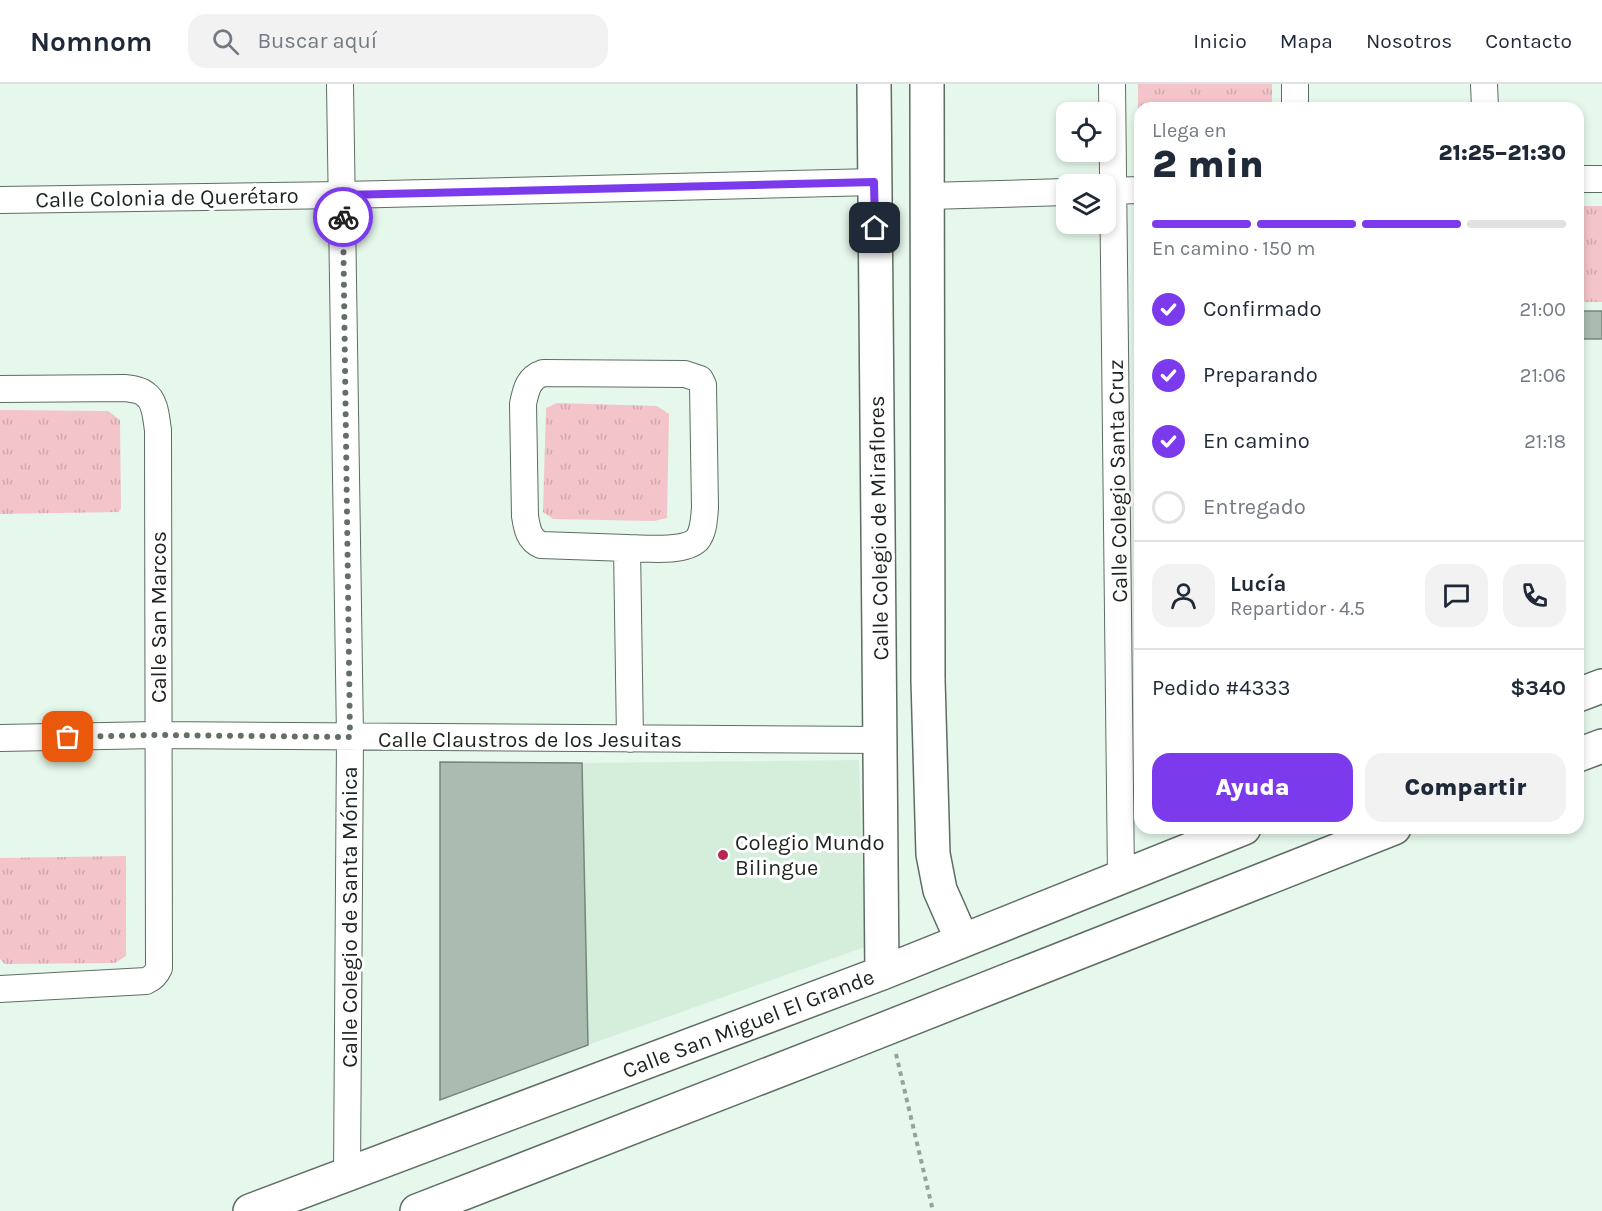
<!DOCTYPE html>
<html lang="es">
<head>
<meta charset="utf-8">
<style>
  body { margin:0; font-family:Karla,sans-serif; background:#f2f2f3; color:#1f2937; height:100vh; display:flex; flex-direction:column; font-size:22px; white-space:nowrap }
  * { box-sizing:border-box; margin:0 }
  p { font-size:20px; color:#747a83 }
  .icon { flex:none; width:33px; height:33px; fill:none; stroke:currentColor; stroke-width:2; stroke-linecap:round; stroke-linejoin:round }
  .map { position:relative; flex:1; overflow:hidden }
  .panel { position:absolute; left:1134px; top:18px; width:450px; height:732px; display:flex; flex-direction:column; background:#fff; border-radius:18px; box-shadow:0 3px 9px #0003 }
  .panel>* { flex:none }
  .fabs { position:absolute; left:1056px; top:18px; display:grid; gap:12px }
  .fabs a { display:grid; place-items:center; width:60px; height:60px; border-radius:12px; background:#fff; box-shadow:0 3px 9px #0003; font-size:30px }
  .pin { position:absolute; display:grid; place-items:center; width:51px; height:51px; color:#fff; margin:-26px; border-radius:12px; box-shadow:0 3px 9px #0006 }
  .courier { position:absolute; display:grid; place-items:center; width:60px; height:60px; margin:-30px; border:4px solid #7c3aed; border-radius:50%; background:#fff; color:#222; box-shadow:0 2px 8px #0007 }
  .summary em { font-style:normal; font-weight:800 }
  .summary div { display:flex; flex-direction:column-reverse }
  .summary { display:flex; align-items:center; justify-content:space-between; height:102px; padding:0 18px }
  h1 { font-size:39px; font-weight:800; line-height:45px }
  .bar { display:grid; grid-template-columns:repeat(4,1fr); gap:9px 6px; align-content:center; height:72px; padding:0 18px }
  .bar i { height:8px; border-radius:4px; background:#e0e1e3 }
  .bar .current { background:#7c3aed }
  .bar p { grid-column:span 4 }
  .line { display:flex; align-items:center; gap:15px; padding:0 18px; border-top:2px solid #e0e1e3 }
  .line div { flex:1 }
  .round { display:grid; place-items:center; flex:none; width:63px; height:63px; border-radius:18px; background:#f2f2f3 }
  ol { padding:0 18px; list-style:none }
  li { display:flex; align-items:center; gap:18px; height:66px }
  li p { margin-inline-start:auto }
  li .icon { padding:6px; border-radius:50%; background:#7c3aed; color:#fff; stroke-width:4 }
  li:last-child { color:#747a83 }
  li i { width:33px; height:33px; border:3px solid #e0e1e3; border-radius:50% }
  .primary-button { display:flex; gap:12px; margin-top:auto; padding:12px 18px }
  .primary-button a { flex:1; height:69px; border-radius:18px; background:#7c3aed; color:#fff; font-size:24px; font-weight:800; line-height:69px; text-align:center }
  .primary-button a+a { background:#f2f2f3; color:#1f2937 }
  header { display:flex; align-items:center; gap:36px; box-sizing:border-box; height:84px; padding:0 30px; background:#fff; border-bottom:2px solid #e0e1e3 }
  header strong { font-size:28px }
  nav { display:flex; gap:33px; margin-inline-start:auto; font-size:21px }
  .search { width:420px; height:54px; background:#f2f2f3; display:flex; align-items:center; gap:15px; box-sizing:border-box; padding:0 21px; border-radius:18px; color:#747a83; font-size:22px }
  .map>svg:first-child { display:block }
  .built { fill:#d5eedc }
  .grass { fill:url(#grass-tufts) }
  .building { fill:#aabbaf; stroke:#76867b; stroke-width:1.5 }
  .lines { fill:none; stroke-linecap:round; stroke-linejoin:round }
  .street-casing { stroke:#5e6d63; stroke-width:28 }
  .secondary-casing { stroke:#5e6d63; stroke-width:36 }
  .path { stroke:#95a399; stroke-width:4; stroke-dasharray:4.5 4.5; stroke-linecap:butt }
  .street { stroke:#fff; stroke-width:26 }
  .secondary { stroke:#fff; stroke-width:33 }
  .done { stroke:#636e66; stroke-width:6; stroke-dasharray:0 10.8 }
  .route { stroke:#7c3aed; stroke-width:8 }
  .poi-dot { fill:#b72751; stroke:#fff; stroke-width:2 }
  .labels { text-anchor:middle; stroke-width:6; stroke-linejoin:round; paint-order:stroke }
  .street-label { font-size:22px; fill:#1d241f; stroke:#fff }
  .poi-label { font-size:22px; fill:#1d241f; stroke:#fff; text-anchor:start }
</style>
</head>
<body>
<header>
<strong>Nomnom</strong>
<div class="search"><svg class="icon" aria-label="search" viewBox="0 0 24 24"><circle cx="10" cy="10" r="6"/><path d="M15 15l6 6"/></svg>Buscar aquí</div>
<nav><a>Inicio</a><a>Mapa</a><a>Nosotros</a><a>Contacto</a></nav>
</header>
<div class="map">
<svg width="1602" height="1127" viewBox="0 0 1602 1127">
  <defs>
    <pattern id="grass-tufts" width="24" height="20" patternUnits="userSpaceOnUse" patternTransform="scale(1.5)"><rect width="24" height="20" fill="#f3c4ca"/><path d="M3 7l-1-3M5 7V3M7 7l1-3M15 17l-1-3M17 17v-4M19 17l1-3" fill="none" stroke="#d0a8ad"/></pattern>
  </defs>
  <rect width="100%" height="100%" fill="#e6f8eb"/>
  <path class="built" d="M 859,676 L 865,863 L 588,961 L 582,679 Z"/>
  <path class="grass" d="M 1138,0 L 1272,0 L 1272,24 L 1140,24 L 1140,78 L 1138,75 Z
    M 1578,122 L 1602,122 L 1602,218 L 1578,218 Z
    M 557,319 L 657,322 L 669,330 L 667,434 L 654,437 L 553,435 L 543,428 L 546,324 Z
    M 0,326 L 108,327 L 120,336 L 121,425 L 119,426 L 119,428 L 0,430 Z
    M 126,772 L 126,872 L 115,879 L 5,880 L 0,875 L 0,774 Z"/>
  <path class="building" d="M 1578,227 L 1602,227 L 1602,255 L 1578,255 Z
    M 440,678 L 582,679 L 588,961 L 440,1016 Z"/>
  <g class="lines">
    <defs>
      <path id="street" d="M 340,0 L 350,653 L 347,1090
        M 1112,0 L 1121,794
        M 1295,0 L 1295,24
        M 1484,0 L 1485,24
        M 1578,95 L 1602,95
        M 1106,107 L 1140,106
        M 928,112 L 1066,108
        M 0,116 L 343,111 L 874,98
        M 0,305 L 126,304 C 132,305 141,306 145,310 C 156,317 156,335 158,346 L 159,884 C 156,891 153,894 146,897 L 0,905
        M 627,464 L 541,461 C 529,456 527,445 525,432 L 523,320 C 526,306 528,294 543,289 L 685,290 L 700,295 L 703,301 L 705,424 C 704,434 704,448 697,456 C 683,469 645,464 627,464 L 630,655
        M 0,654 L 157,651 L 880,656"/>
      <path id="secondary" d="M 874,0 L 882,889
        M 927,0 L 928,596 L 933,770 L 940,806 L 962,856
        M 1578,611 L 1602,602
        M 1578,671 L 1602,662
        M 250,1127 L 882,889 L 1244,744
        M 417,1127 L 849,959 L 1394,744"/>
    </defs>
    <use href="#street" class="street-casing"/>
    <use href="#secondary" class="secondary-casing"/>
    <path class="path" d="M 896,970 L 933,1127"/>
    <use href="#street" class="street"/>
    <use href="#secondary" class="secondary"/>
  </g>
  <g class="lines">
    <path class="done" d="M 68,653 L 157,651 L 350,653 L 343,133"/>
    <path class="route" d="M 343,133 L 343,111 L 874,98 L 875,144"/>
  </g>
  <circle class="poi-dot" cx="723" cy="771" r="6"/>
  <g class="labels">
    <g class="street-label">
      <text transform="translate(167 113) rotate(-1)" y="8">Calle Colonia de Querétaro</text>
      <text transform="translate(1117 397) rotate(-91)" y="8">Calle Colegio Santa Cruz</text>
      <text transform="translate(878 444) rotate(-91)" y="8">Calle Colegio de Miraflores</text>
      <text transform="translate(158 533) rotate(-90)" y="8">Calle San Marcos</text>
      <text x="530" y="663">Calle Claustros de los Jesuitas</text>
      <text transform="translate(349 833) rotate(-90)" y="8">Calle Colegio de Santa Mónica</text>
      <text transform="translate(748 939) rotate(-21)" y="8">Calle San Miguel El Grande</text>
    </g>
    <g class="poi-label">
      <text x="735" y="766">Colegio Mundo<tspan x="735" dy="25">Bilingue</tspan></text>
    </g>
  </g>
</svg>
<div class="fabs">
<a><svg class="icon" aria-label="locate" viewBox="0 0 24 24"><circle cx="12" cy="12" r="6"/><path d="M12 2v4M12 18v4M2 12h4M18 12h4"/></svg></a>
<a><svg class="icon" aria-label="layers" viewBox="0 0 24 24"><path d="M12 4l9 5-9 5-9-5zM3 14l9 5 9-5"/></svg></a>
</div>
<div class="pin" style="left:68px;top:653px;background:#ea580c"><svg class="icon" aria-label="bag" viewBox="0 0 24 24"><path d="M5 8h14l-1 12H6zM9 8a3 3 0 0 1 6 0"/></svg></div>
<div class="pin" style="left:875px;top:144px;background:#1f2937"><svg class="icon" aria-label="home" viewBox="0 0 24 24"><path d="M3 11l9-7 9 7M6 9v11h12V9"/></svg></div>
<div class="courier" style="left:343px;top:133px"><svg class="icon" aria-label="bike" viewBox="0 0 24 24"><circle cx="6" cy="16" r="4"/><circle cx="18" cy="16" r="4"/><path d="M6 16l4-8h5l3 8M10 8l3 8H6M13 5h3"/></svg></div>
<section class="panel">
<div class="summary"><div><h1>2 min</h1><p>Llega en</p></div><em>21:25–21:30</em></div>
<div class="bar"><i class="current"></i><i class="current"></i><i class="current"></i><i></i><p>En camino · 150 m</p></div>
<ol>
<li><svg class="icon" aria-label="check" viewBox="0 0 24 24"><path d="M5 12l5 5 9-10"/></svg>Confirmado<p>21:00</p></li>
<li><svg class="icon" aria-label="check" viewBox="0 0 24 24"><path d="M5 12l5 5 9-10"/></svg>Preparando<p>21:06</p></li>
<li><svg class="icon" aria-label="check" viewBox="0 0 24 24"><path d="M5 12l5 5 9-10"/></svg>En camino<p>21:18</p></li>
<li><i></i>Entregado</li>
</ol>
<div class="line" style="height:108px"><a class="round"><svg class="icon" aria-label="person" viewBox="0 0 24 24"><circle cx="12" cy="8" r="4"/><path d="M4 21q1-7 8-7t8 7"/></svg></a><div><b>Lucía</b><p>Repartidor · 4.5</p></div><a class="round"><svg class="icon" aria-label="chat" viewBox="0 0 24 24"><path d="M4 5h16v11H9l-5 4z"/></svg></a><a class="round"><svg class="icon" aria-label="phone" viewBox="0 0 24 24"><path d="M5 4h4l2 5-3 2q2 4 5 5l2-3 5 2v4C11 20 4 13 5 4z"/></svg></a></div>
<div class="line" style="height:78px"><div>Pedido #4333</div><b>$340</b></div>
<div class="primary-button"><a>Ayuda</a><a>Compartir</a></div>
</section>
</div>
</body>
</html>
